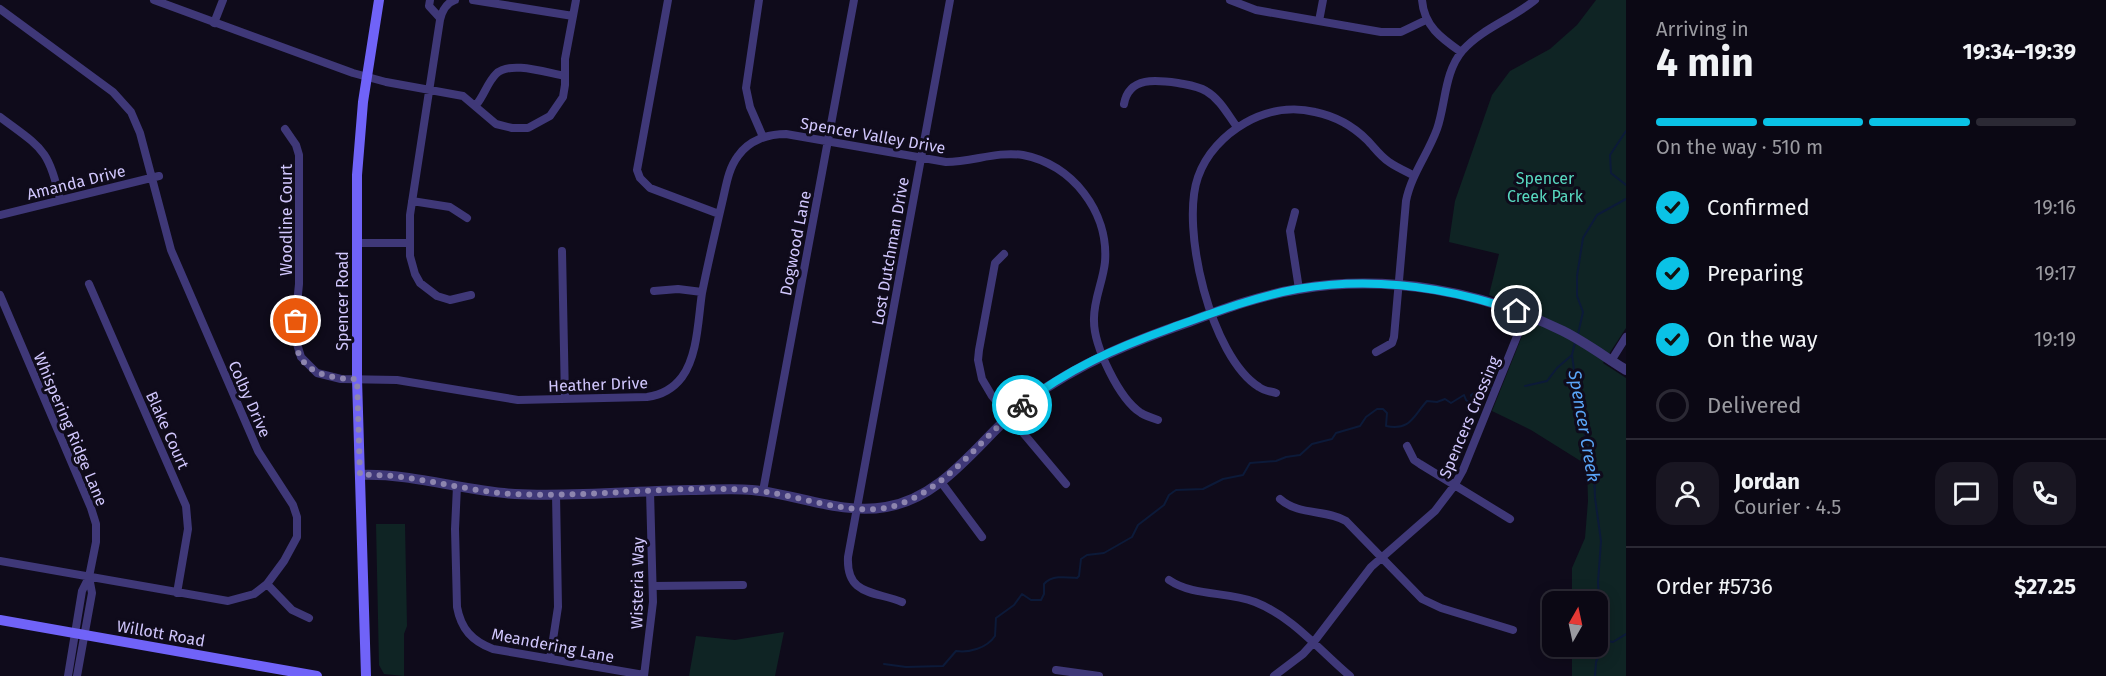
<!DOCTYPE html>
<html lang="en">
<head>
<meta charset="utf-8">
<style>
  body { margin:0; font-family:"Fira Sans",sans-serif; background:#191622; color:#f1f3f6; height:100vh; display:flex; flex-direction:column; font-size:22px; white-space:nowrap }
  * { box-sizing:border-box; margin:0 }
  p { font-size:20px; color:#9a9aa0 }
  .icon { flex:none; width:33px; height:33px; fill:none; stroke:currentColor; stroke-width:2; stroke-linecap:round; stroke-linejoin:round }
  .map { position:relative; flex:1; overflow:hidden }
  .sheet { display:flex; flex-direction:column; background:#0b0814; width:480px }
  .sheet>* { flex:none }
  .needle { width:39px; rotate:9deg }
  .buttons { position:absolute; left:1542px; top:591px; display:grid; gap:12px }
  .buttons a { display:grid; place-items:center; width:66px; height:66px; border-radius:12px; background:#0b0814; box-shadow:0 3px 15px #0003,0 0 0 2px #2b2934; font-size:30px }
  .pin { position:absolute; display:grid; place-items:center; width:51px; height:51px; color:#fff; margin:-26px; border:3px solid #fff; border-radius:50%; box-shadow:0 2px 6px #0007 }
  .courier { position:absolute; display:grid; place-items:center; width:60px; height:60px; margin:-30px; border:4px solid #0ac2e6; border-radius:50%; background:#fff; color:#222; box-shadow:0 2px 8px #0007 }
  .headline em { font-style:normal; font-weight:700 }
  .headline div { display:flex; flex-direction:column-reverse }
  .headline { display:flex; align-items:center; justify-content:space-between; height:102px; padding:0 30px }
  h1 { font-size:39px; font-weight:700; line-height:45px }
  .bar { display:grid; grid-template-columns:repeat(4,1fr); gap:9px 6px; align-content:center; height:72px; padding:0 30px }
  .bar i { height:8px; border-radius:4px; background:#2b2934 }
  .bar .on { background:#0ac2e6 }
  .bar p { grid-column:span 4 }
  .line { display:flex; align-items:center; gap:15px; padding:0 30px; border-top:2px solid #2b2934 }
  .line div { flex:1 }
  .round { display:grid; place-items:center; flex:none; width:63px; height:63px; border-radius:18px; background:#191622 }
  ol { padding:0 30px; list-style:none }
  li { display:flex; align-items:center; gap:18px; height:66px }
  li p { margin-inline-start:auto }
  li .icon { padding:6px; border-radius:50%; background:#0ac2e6; color:#111; stroke-width:4 }
  li:last-child { color:#9a9aa0 }
  li i { width:33px; height:33px; border:3px solid #2b2934; border-radius:50% }
  main { display:flex; flex:1; min-height:0 }
  .map>svg:first-child { display:block }
  .green { fill:#0f2424 }
  .lines { fill:none; stroke-linecap:round; stroke-linejoin:round }
  .stream { stroke:#0c1a39; stroke-width:2 }
  .minor { stroke:#3f3878; stroke-width:8 }
  .tertiary { stroke:#3f3878; stroke-width:10 }
  .secondary { stroke:#7063f8; stroke-width:10 }
  .done { stroke:#8d85ae; stroke-width:6; stroke-dasharray:0 10.8 }
  .route { stroke:#0ac2e6; stroke-width:8 }
  .labels { text-anchor:middle; stroke-width:6; stroke-linejoin:round; paint-order:stroke }
  .street-label { font-size:16px; fill:#d1c7fd; stroke:#0f0b1b }
  .park-label { font-size:16px; fill:#58d8c0; stroke:#0f0b1b }
  .water-label { font-size:18px; font-style:italic; fill:#5aa5f8; stroke:#0f0b1b }
</style>
</head>
<body>
<main>
<div class="map">
<svg width="1626" height="676" viewBox="0 0 1626 676">
  <rect width="100%" height="100%" fill="#0f0b1b"/>
  <path class="green" d="M 1596,0 L 1626,0 L 1626,328 L 1603,363 L 1626,378 L 1626,676 L 1572,676 L 1572,647 L 1598,646 L 1598,602 L 1572,601 L 1572,568 L 1585,538 L 1588,501 L 1587,465 L 1531,430 L 1492,411 L 1532,311 L 1489,295 L 1499,254 L 1449,242 L 1455,201 L 1492,95 L 1510,71 L 1550,49 L 1577,25 Z
    M 376,524 L 405,524 L 407,626 L 404,634 L 404,676 L 384,674 L 379,665 Z
    M 784,632 L 775,676 L 689,676 L 696,636 L 735,640 Z"/>
  <g class="lines">
    <path class="stream" d="M 1626,131 L 1610,155 L 1611,173 L 1626,185
      M 1578,334 L 1583,312 L 1577,296 L 1577,276 L 1583,238 L 1597,215 L 1626,199
      M 1575,342 L 1572,355 L 1576,385 L 1584,417 L 1585,438 L 1594,467 L 1595,498 L 1601,541 L 1598,582 L 1602,649 L 1596,662 L 1595,676
      M 1525,386 L 1547,381 L 1557,368 L 1572,355
      M 1602,640 L 1613,642 L 1626,634
      M 884,664 L 906,667 L 943,666 L 956,651 C 969,653 987,648 995,636 L 996,618 L 1014,605 L 1022,594 L 1031,600 L 1041,600 L 1044,594 L 1044,584 C 1052,575 1066,577 1077,578 L 1079,576 L 1081,559 L 1087,555 L 1104,553 L 1132,537 L 1138,525 L 1164,505 L 1169,495 L 1176,490 L 1203,489 L 1223,479 L 1243,475 L 1250,463 L 1276,461 L 1286,457 L 1300,455 L 1312,444 L 1332,439 L 1336,433 L 1360,426 L 1366,417 L 1377,409 L 1383,409 L 1387,413 L 1386,426 C 1411,431 1413,416 1427,401 L 1437,402 L 1445,399 L 1451,403 L 1464,395 L 1466,400 L 1472,405 L 1474,405 L 1471,395 L 1474,393 L 1482,400 L 1482,390 L 1491,388"/>
    <path class="minor" d="M 154,0 L 353,73 L 386,82 L 463,96 L 496,124 L 512,128 L 528,128 L 550,116 L 563,97 L 565,85 L 565,59 L 576,0
      M 430,0 L 429,6 L 440,18
      M 455,0 C 446,3 442,11 440,20 L 410,215 L 410,256 L 415,274 L 420,283 L 437,296 L 450,300 L 471,295
      M 473,0 L 573,16
      M 668,0 L 637,170 L 640,178 L 650,188 L 719,214
      M 759,0 L 746,88 L 750,107 L 763,137
      M 1230,0 L 1256,10 L 1381,32 L 1401,32 L 1426,20
      M 1422,0 C 1424,26 1441,38 1461,52
      M 0,9 L 113,92 L 131,112 L 140,133 L 171,250 L 258,451 L 293,505 L 297,517 L 297,537 L 284,561 L 267,584 L 254,594 L 228,601 L 0,561
      M 1319,21 L 1323,0
      M 214,23 L 223,0
      M 1124,104 C 1129,76 1157,80 1178,83 C 1188,85 1198,86 1206,91 C 1220,99 1228,115 1237,127
      M 476,105 C 484,96 487,83 496,74 C 510,60 547,73 565,76
      M 0,117 C 41,148 49,148 60,200
      M 285,129 L 296,145 L 299,155 L 299,284 L 294,334 L 301,357 L 317,373 L 341,379 L 397,380 L 518,400 L 647,397 C 662,395 673,389 682,377 C 698,355 698,319 702,293 C 708,263 715,233 722,203 C 726,187 728,169 738,156 C 749,140 768,134 786,134 L 946,162 C 973,162 996,151 1023,155 C 1072,164 1109,212 1105,262 C 1103,282 1093,301 1094,321 C 1094,346 1119,399 1141,413 C 1146,416 1152,418 1158,420
      M 412,201 L 450,207 L 467,218
      M 1295,212 L 1290,231 L 1299,289
      M 0,215 L 159,176
      M 357,243 L 410,243
      M 562,251 L 565,399
      M 1004,254 L 995,263 L 993,274 L 979,350 L 978,360 L 982,379 L 992,396 L 1066,484
      M 89,284 L 186,506 L 188,529 L 177,593
      M 654,291 L 678,289 L 702,292
      M 0,295 L 91,508 L 96,524 L 96,542 L 89,577 L 82,591 L 68,676
      M 1376,352 L 1392,343 L 1394,337 L 1406,201 C 1411,175 1428,154 1437,129 C 1446,103 1444,72 1463,50 C 1483,28 1512,19 1535,0
      M 1611,361 L 1626,337
      M 1276,393 C 1270,391 1264,391 1259,387 C 1211,357 1180,228 1198,177 C 1206,154 1224,135 1245,123 C 1266,111 1291,106 1315,112 C 1334,116 1353,126 1367,140 C 1374,147 1380,156 1389,162 C 1396,167 1405,171 1413,175
      M 1407,446 L 1414,460 L 1420,464 L 1510,519
      M 941,482 L 982,537
      M 457,486 L 455,529 L 457,607 C 461,629 472,641 493,649 L 644,675
      M 763,491 L 854,0
      M 1280,499 C 1299,516 1326,509 1346,521 L 1422,599 L 1441,608 L 1513,630
      M 1169,580 C 1194,597 1227,591 1255,602 C 1293,617 1319,650 1350,676
      M 267,584 L 292,610 L 309,618
      M 653,586 L 743,585
      M 902,602 C 875,591 846,596 848,557 L 950,0
      M 550,659 L 558,607 L 556,494
      M 1056,670 L 1099,676
      M 77,676 L 92,593 L 89,577
      M 644,676 L 653,602 L 650,491
      M 1274,676 L 1303,654 L 1313,643 L 1371,567 L 1435,511 L 1454,486 L 1463,470 L 1526,314"/>
    <path class="tertiary" d="M 360,475 C 413,473 463,491 515,494 C 573,497 633,491 691,490 C 712,490 732,488 752,490 C 797,494 841,515 886,507 C 948,497 983,433 1030,399 C 1080,363 1131,342 1189,322 C 1224,309 1261,295 1299,289 C 1389,274 1481,291 1563,331 C 1585,342 1605,357 1626,370"/>
    <path class="secondary" d="M 0,620 L 317,676
      M 366,676 L 357,379 L 357,175 L 363,102 L 379,0"/>
  </g>
  <g class="lines">
    <path class="done" d="M 296,321 C 289,366 317,379 357,379 L 360,475 C 412,473 461,491 513,494 C 591,498 670,485 748,490 C 795,492 855,521 900,504 C 951,485 981,438 1022,405"/>
    <path class="route" d="M 1022,405 C 1067,369 1118,347 1171,328 C 1212,313 1254,297 1297,289 C 1372,276 1447,287 1517,311"/>
  </g>
  <g class="labels">
    <g class="street-label">
      <text transform="translate(873 135) rotate(10)" y="6">Spencer Valley Drive</text>
      <text transform="translate(76 182) rotate(-14)" y="6">Amanda Drive</text>
      <text transform="translate(286 220) rotate(-90)" y="6">Woodline Court</text>
      <text transform="translate(795 243) rotate(-79)" y="6">Dogwood Lane</text>
      <text transform="translate(890 251) rotate(-80)" y="6">Lost Dutchman Drive</text>
      <text transform="translate(342 301) rotate(-90)" y="6">Spencer Road</text>
      <text transform="translate(598 384) rotate(-2)" y="6">Heather Drive</text>
      <text transform="translate(250 399) rotate(66)" y="6">Colby Drive</text>
      <text transform="translate(1469 417) rotate(-67)" y="6">Spencers Crossing</text>
      <text transform="translate(71 429) rotate(67)" y="6">Whispering Ridge Lane</text>
      <text transform="translate(168 430) rotate(66)" y="6">Blake Court</text>
      <text transform="translate(637 583) rotate(-89)" y="6">Wisteria Way</text>
      <text transform="translate(161 633) rotate(10)" y="6">Willott Road</text>
      <text transform="translate(553 645) rotate(11)" y="6">Meandering Lane</text>
    </g>
    <g class="park-label">
      <text x="1545" y="184">Spencer<tspan x="1545" dy="18">Creek Park</tspan></text>
    </g>
    <g class="water-label">
      <text transform="translate(1584 426) rotate(80)" y="6">Spencer Creek</text>
    </g>
  </g>
</svg>
<div class="buttons">
<a><svg class="needle" viewBox="-14 -14 28 28"><path d="M0-13l5 13h-10z" fill="#e53935"/><path d="M0 13l5-13h-10z" fill="#9a9aa0"/></svg></a>
</div>
<div class="pin" style="left:296px;top:321px;background:#ea580c"><svg class="icon" aria-label="bag" viewBox="0 0 24 24"><path d="M5 8h14l-1 12H6zM9 8a3 3 0 0 1 6 0"/></svg></div>
<div class="pin" style="left:1517px;top:311px;background:#1f2937"><svg class="icon" aria-label="home" viewBox="0 0 24 24"><path d="M3 11l9-7 9 7M6 9v11h12V9"/></svg></div>
<div class="courier" style="left:1022px;top:405px"><svg class="icon" aria-label="bike" viewBox="0 0 24 24"><circle cx="6" cy="16" r="4"/><circle cx="18" cy="16" r="4"/><path d="M6 16l4-8h5l3 8M10 8l3 8H6M13 5h3"/></svg></div>
</div>
<section class="sheet">
<div class="headline"><div><h1>4 min</h1><p>Arriving in</p></div><em>19:34–19:39</em></div>
<div class="bar"><i class="on"></i><i class="on"></i><i class="on"></i><i></i><p>On the way · 510 m</p></div>
<ol>
<li><svg class="icon" aria-label="check" viewBox="0 0 24 24"><path d="M5 12l5 5 9-10"/></svg>Confirmed<p>19:16</p></li>
<li><svg class="icon" aria-label="check" viewBox="0 0 24 24"><path d="M5 12l5 5 9-10"/></svg>Preparing<p>19:17</p></li>
<li><svg class="icon" aria-label="check" viewBox="0 0 24 24"><path d="M5 12l5 5 9-10"/></svg>On the way<p>19:19</p></li>
<li><i></i>Delivered</li>
</ol>
<div class="line" style="height:108px"><a class="round"><svg class="icon" aria-label="person" viewBox="0 0 24 24"><circle cx="12" cy="8" r="4"/><path d="M4 21q1-7 8-7t8 7"/></svg></a><div><b>Jordan</b><p>Courier · 4.5</p></div><a class="round"><svg class="icon" aria-label="chat" viewBox="0 0 24 24"><path d="M4 5h16v11H9l-5 4z"/></svg></a><a class="round"><svg class="icon" aria-label="phone" viewBox="0 0 24 24"><path d="M5 4h4l2 5-3 2q2 4 5 5l2-3 5 2v4C11 20 4 13 5 4z"/></svg></a></div>
<div class="line" style="height:78px"><div>Order #5736</div><b>$27.25</b></div>
</section>
</main>
</body>
</html>
